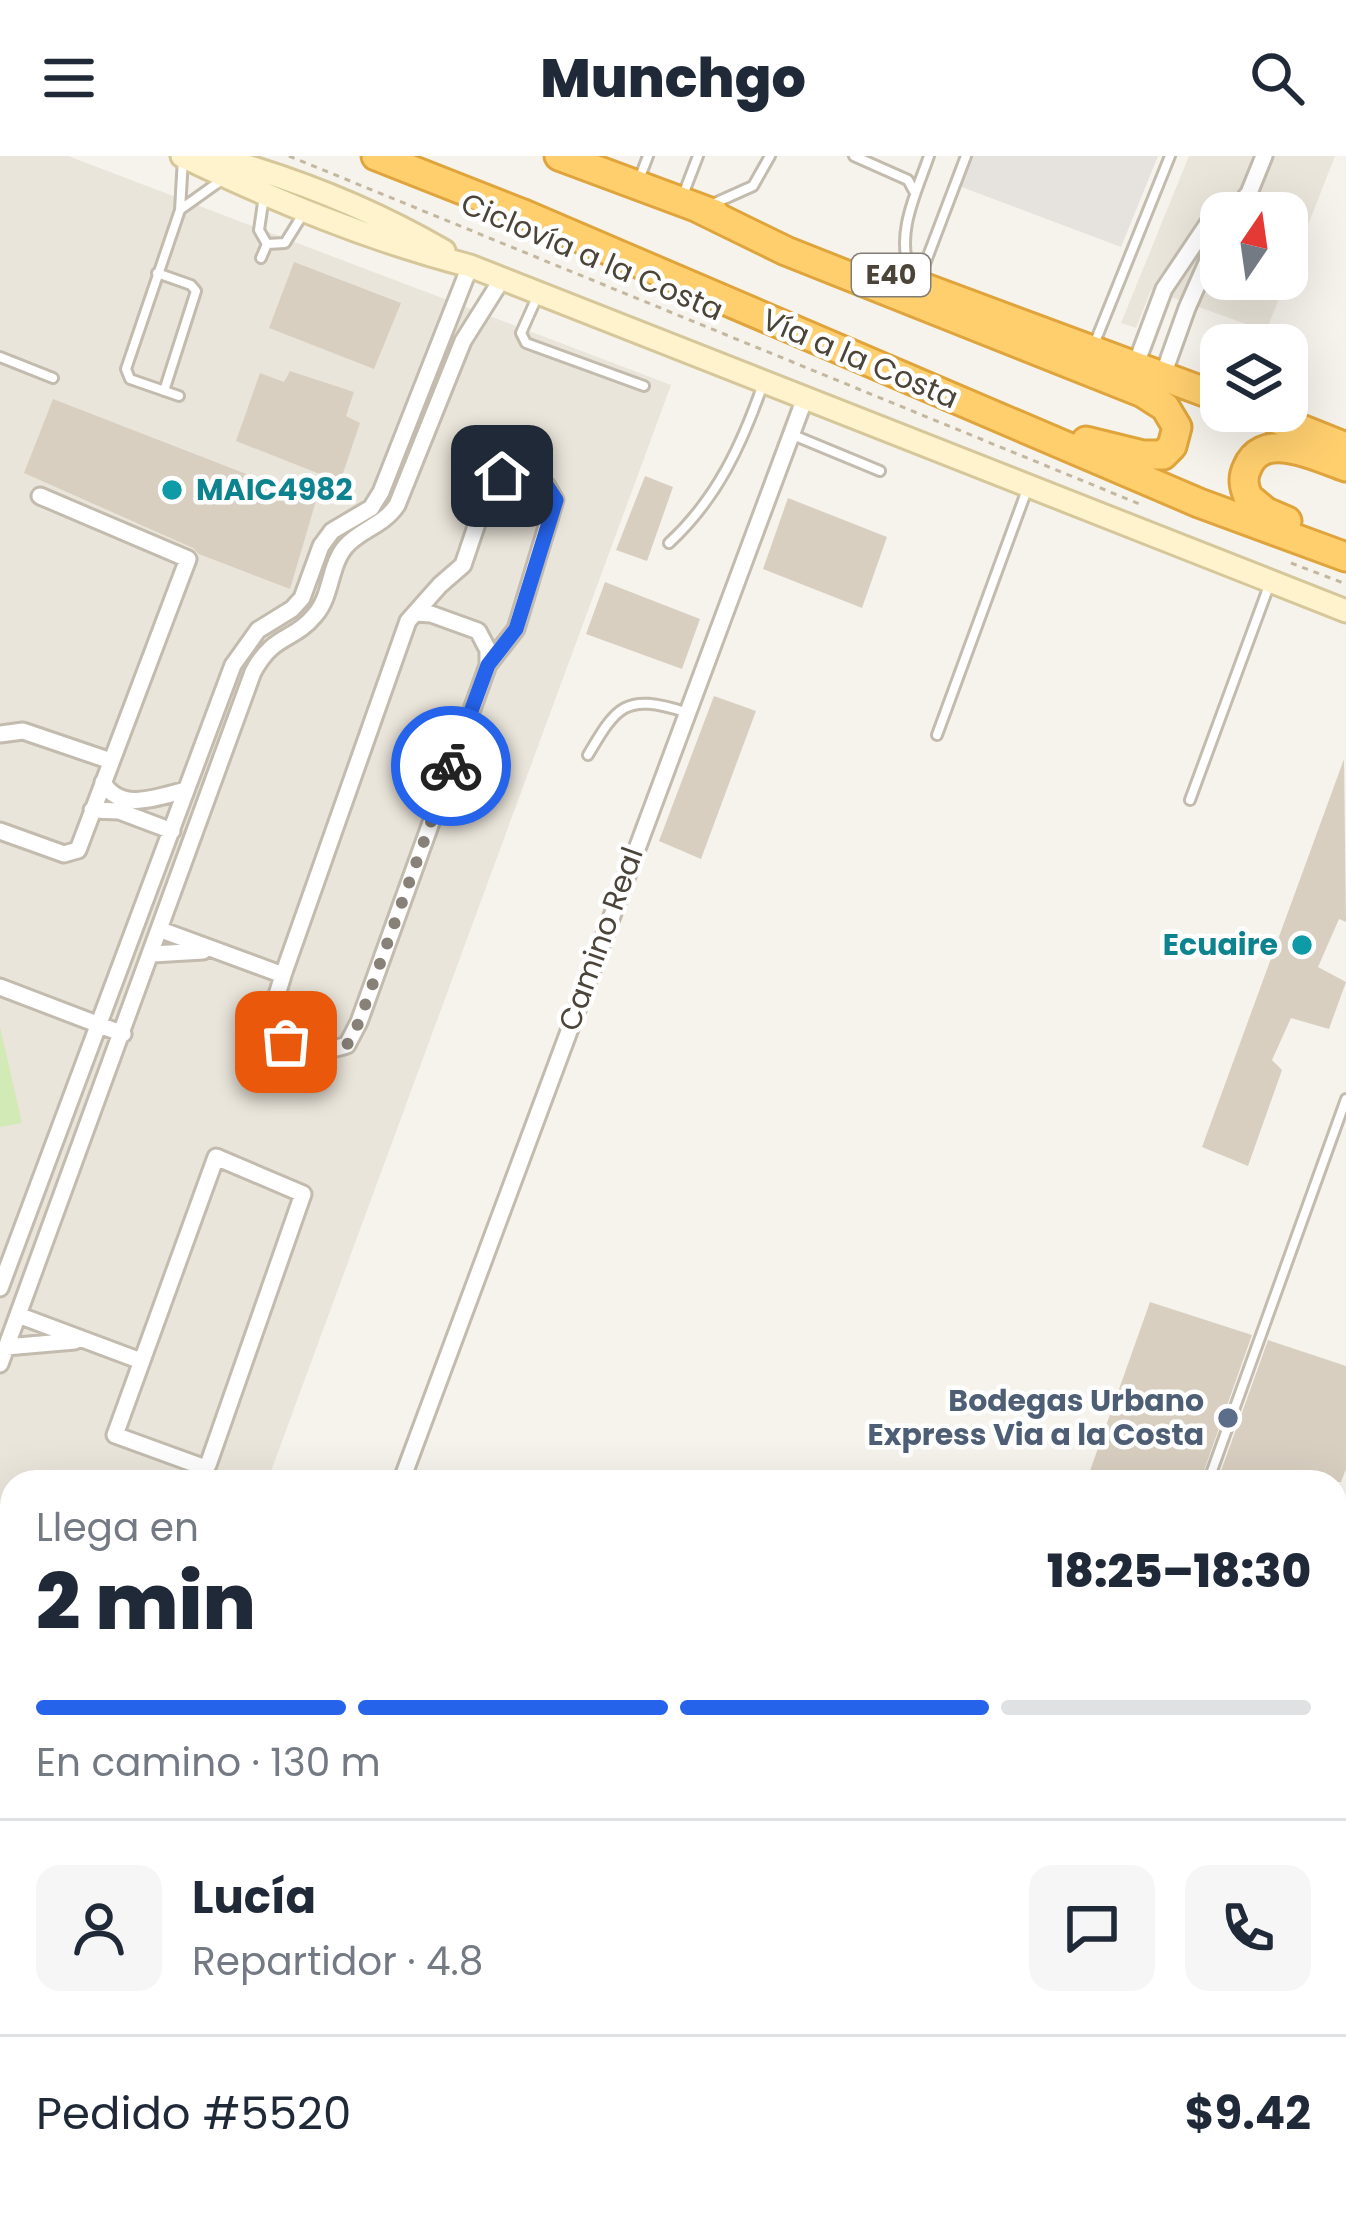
<!DOCTYPE html>
<html lang="es">
<head>
<meta charset="utf-8">
<style>
  body { margin:0; font-family:Poppins,sans-serif; background:#f6f6f7; color:#1f2937; height:100vh; display:flex; flex-direction:column; font-size:45px; white-space:nowrap }
  * { box-sizing:border-box; margin:0 }
  p { font-size:39px; color:#747a83 }
  .icon { flex:none; width:66px; height:66px; fill:none; stroke:currentColor; stroke-width:2; stroke-linecap:round; stroke-linejoin:round }
  .map { position:relative; flex:1; overflow:hidden }
  .panel { position:absolute; left:0px; top:1314px; width:1347px; height:744px; display:flex; flex-direction:column; background:#fff; border-radius:36px 36px 0 0; box-shadow:0 12px 48px #0002 }
  .panel>* { flex:none }
  .needle { width:78px; rotate:13deg }
  .buttons { position:absolute; left:1200px; top:36px; display:grid; gap:24px }
  .buttons a { display:grid; place-items:center; width:108px; height:108px; border-radius:24px; background:#fff; box-shadow:0 12px 48px #0002; font-size:60px }
  .pin { position:absolute; display:grid; place-items:center; width:102px; height:102px; color:#fff; margin:-51px; border-radius:24px; box-shadow:0 6px 18px #0006 }
  .courier { position:absolute; display:grid; place-items:center; width:120px; height:120px; margin:-60px; border:9px solid #2563eb; border-radius:50%; background:#fff; color:#222; box-shadow:0 3px 15px #0007 }
  .summary em { font-style:normal; font-weight:800 }
  .summary div { display:flex; flex-direction:column-reverse }
  .summary { display:flex; align-items:center; justify-content:space-between; height:204px; padding:0 36px }
  h1 { font-size:78px; font-weight:800; line-height:90px }
  .bar { display:grid; grid-template-columns:repeat(4,1fr); gap:18px 12px; align-content:center; height:144px; padding:0 36px }
  .bar i { height:15px; border-radius:9px; background:#e0e1e3 }
  .bar .on { background:#2563eb }
  .bar p { grid-column:span 4 }
  .line { display:flex; align-items:center; gap:30px; padding:0 36px; border-top:3px solid #e0e1e3 }
  .line div { flex:1 }
  .round { display:grid; place-items:center; flex:none; width:126px; height:126px; border-radius:24px; background:#f6f6f7 }
  header { display:flex; justify-content:space-between; align-items:center; height:156px; padding:0 36px; background:#fff; font-size:54px; font-weight:800 }
  .map>svg:first-child { display:block }
  .residential { fill:#eae5da }
  .industrial { fill:#e6e2dd }
  .green { fill:#d2eab5 }
  .building { fill:#d8cfc1 }
  .lines { fill:none; stroke-linecap:round; stroke-linejoin:round }
  .lane-casing { stroke:#c2bbae; stroke-width:14 }
  .street-casing { stroke:#c2bbae; stroke-width:21 }
  .secondary-casing { stroke:#d6c79b; stroke-width:27 }
  .highway-casing { stroke:#e0a43c; stroke-width:33 }
  .path { stroke:#c4b79f; stroke-width:3; stroke-dasharray:6 6; stroke-linecap:butt }
  .lane { stroke:#fff; stroke-width:8 }
  .street { stroke:#fff; stroke-width:15 }
  .secondary { stroke:#fff3cd; stroke-width:21 }
  .highway { stroke:#ffcf6e; stroke-width:27 }
  .done { stroke:#878178; stroke-width:12; stroke-dasharray:0 21.6 }
  .route { stroke:#2563eb; stroke-width:15 }
  .culture-dot { fill:#0f9aa8; stroke:#fff; stroke-width:4.5 }
  .service-dot { fill:#5c6f8a; stroke:#fff; stroke-width:4.5 }
  .labels { text-anchor:middle; stroke-width:9; stroke-linejoin:round; paint-order:stroke }
  .shield { fill:#fff; stroke:#817c74; stroke-width:3 }
  .shield-label { font-size:27px; font-weight:bold; fill:#4b4439 }
  .street-label { font-size:30px; fill:#4b4439; stroke:#fff }
  .culture-label { font-size:30px; font-weight:bold; fill:#0d838f; stroke:#fff; text-anchor:start }
  .service-label { font-size:30px; font-weight:bold; fill:#4e5e75; stroke:#fff; text-anchor:end }
</style>
</head>
<body>
<header><svg class="icon" aria-label="menu" viewBox="0 0 24 24"><path d="M4 6h16M4 12h16M4 18h16"/></svg>Munchgo<svg class="icon" aria-label="search" viewBox="0 0 24 24"><circle cx="10" cy="10" r="6"/><path d="M15 15l6 6"/></svg></header>
<div class="map">
<svg width="1346" height="2058" viewBox="0 0 1346 2058">
  <rect width="100%" height="100%" fill="#f6f3ec"/>
  <path class="residential" d="M 0,0 L 68,0 L 671,229 L 267,1326 L 12,1326 L 12,2013 L 0,2009 Z
    M 1189,0 L 1335,0 L 1287,123 L 1287,57 L 1221,57 L 1221,123 L 1287,123 L 1266,175 L 1151,134 L 1136,172 L 1121,167 Z"/>
  <path class="industrial" d="M 971,0 L 1158,0 L 1121,91 L 959,30 Z"/>
  <path class="green" d="M 0,871 L 22,967 L 0,971 Z"/>
  <path class="building" d="M 294,106 L 401,147 L 374,213 L 269,172 Z
    M 290,215 L 354,236 L 346,260 L 360,267 L 340,326 L 236,285 L 260,217 L 284,226 Z
    M 53,243 L 316,345 L 290,433 L 199,398 L 193,392 L 24,317 Z
    M 645,320 L 673,331 L 647,405 L 616,394 Z
    M 788,342 L 887,381 L 862,452 L 763,413 Z
    M 605,426 L 700,463 L 682,513 L 586,478 Z
    M 714,540 L 756,555 L 701,703 L 659,685 Z
    M 1344,603 L 1346,766 L 1339,763 L 1318,811 L 1346,826 L 1329,873 L 1291,862 L 1272,904 L 1282,914 L 1248,1010 L 1202,991 Z
    M 1150,1146 L 1252,1179 L 1200,1326 L 1086,1326 Z
    M 1268,1184 L 1346,1210 L 1346,1313 L 1341,1326 L 1217,1326 Z"/>
  <g class="lines">
    <defs>
      <path id="lane" d="M 854,0 L 908,24 L 915,37
        M 640,21 L 648,0
        M 683,39 L 698,0
        M 264,40 L 259,74 L 267,88 L 285,87 L 303,58
        M 715,47 L 753,30 L 770,0
        M 181,53 L 223,23
        M 261,102 L 267,88
        M 911,116 C 894,80 917,35 929,0
        M 157,117 L 191,129 L 196,135 L 164,235
        M 920,121 L 966,0
        M 538,139 L 521,177 L 526,187 L 644,230
        M 1093,191 L 1170,0
        M 0,201 L 53,222
        M 179,240 L 130,223 L 126,213 L 180,54 L 183,2
        M 793,279 L 880,315
        M 669,387 C 717,343 742,288 763,228
        M 937,579 L 1028,331
        M 588,599 C 617,550 625,537 685,556
        M 1190,644 L 1270,427
        M 1208,1326 L 1346,943
        M 852,2058 L 857,2046"/>
      <path id="street" d="M 1233,57 L 1249,37 L 1264,0
        M 1136,208 L 1164,133 L 1209,66 L 1221,62
        M 1163,219 L 1187,152 L 1221,75
        M 415,457 L 431,458 L 478,475 L 488,494 L 488,509 L 359,866 L 347,889 C 325,897 278,897 273,867 C 271,852 279,834 283,819 L 408,465 L 440,429 L 463,409 L 490,329 L 503,320 L 547,330 L 555,344 L 516,473 L 488,509
        M 0,578 L 23,575 L 111,605
        M 103,626 C 120,657 158,641 186,634
        M 92,654 L 119,655 L 172,675
        M 0,675 L 64,698 L 78,694 L 188,403 L 40,340
        M 161,774 L 283,819
        M 153,798 L 203,795
        M 0,831 L 123,878
        M 216,1001 L 303,1038 L 208,1309 L 203,1311 L 115,1279 Z
        M 0,1132 L 233,509 L 258,474 L 292,453 L 302,442 L 321,390 L 332,375 L 371,352 L 381,336 L 470,110
        M 18,1159 L 141,1205
        M 6,1191 L 75,1185
        M 0,1208 L 253,516 C 274,477 293,486 315,459 C 332,440 329,409 346,390 C 361,373 383,370 397,349 L 463,185 L 502,123
        M 401,1326 L 805,242
        M 0,1591 L 12,1559
        M 0,1705 L 12,1717
        M 0,1911 L 12,1915
        M 0,1949 L 12,1946
        M 132,2058 L 136,2046"/>
      <path id="secondary" d="M 182,0 C 276,45 369,84 470,110 L 1346,455
        M 212,0 C 294,22 370,52 444,95"/>
      <path id="highway" d="M 376,0 L 521,57 L 1199,347 L 1346,401
        M 559,0 L 715,58
        M 698,52 L 786,95 L 1143,237 L 1165,251 L 1177,271 L 1172,290 L 1163,299 L 1143,299 L 1086,285
        M 882,116 L 1221,242
        M 1256,255 L 1346,291
        M 1287,365 L 1266,356 L 1248,341 C 1244,331 1242,322 1247,312 C 1263,272 1319,302 1346,311"/>
    </defs>
    <use href="#lane" class="lane-casing"/>
    <use href="#street" class="street-casing"/>
    <use href="#secondary" class="secondary-casing"/>
    <use href="#highway" class="highway-casing"/>
    <path class="path" d="M 289,0 L 1142,349
      M 1291,407 L 1346,428"/>
    <use href="#lane" class="lane"/>
    <use href="#street" class="street"/>
    <use href="#secondary" class="secondary"/>
    <use href="#highway" class="highway"/>
  </g>
  <g class="lines">
    <path class="done" d="M 286,886 L 329,896 L 347,889 L 359,866 L 451,610"/>
    <path class="route" d="M 451,610 L 488,509 L 516,473 L 556,344 L 547,330 L 502,320"/>
  </g>
  <g class="culture-dot">
    <circle cx="172" cy="334" r="12"/>
    <circle cx="1302" cy="789" r="12"/>
  </g>
  <circle class="service-dot" cx="1228" cy="1262" r="12"/>
  <g class="labels">
    <rect class="shield" x="852" y="98" width="78" height="42" rx="9"/>
    <g class="shield-label">
      <text x="891" y="128">E40</text>
    </g>
    <g class="street-label">
      <text transform="translate(592 101) rotate(23)" y="10">Ciclovía a la Costa</text>
      <text transform="translate(860 203) rotate(23)" y="10">Vía a la Costa</text>
      <text transform="translate(601 783) rotate(-70)" y="10">Camino Real</text>
    </g>
    <g class="culture-label">
      <text x="196" y="344">MAIC4982</text>
      <text x="1278" y="799" text-anchor="end">Ecuaire</text>
    </g>
    <g class="service-label">
      <text x="1204" y="1255">Bodegas Urbano<tspan x="1204" dy="34">Express Via a la Costa</tspan></text>
    </g>
  </g>
</svg>
<div class="buttons">
<a><svg class="needle" viewBox="-14 -14 28 28"><path d="M0-13l5 13h-10z" fill="#e53935"/><path d="M0 13l5-13h-10z" fill="#747a83"/></svg></a>
<a><svg class="icon" aria-label="layers" viewBox="0 0 24 24"><path d="M12 4l9 5-9 5-9-5zM3 14l9 5 9-5"/></svg></a>
</div>
<div class="pin" style="left:286px;top:886px;background:#ea580c"><svg class="icon" aria-label="bag" viewBox="0 0 24 24"><path d="M5 8h14l-1 12H6zM9 8a3 3 0 0 1 6 0"/></svg></div>
<div class="pin" style="left:502px;top:320px;background:#1f2937"><svg class="icon" aria-label="home" viewBox="0 0 24 24"><path d="M3 11l9-7 9 7M6 9v11h12V9"/></svg></div>
<div class="courier" style="left:451px;top:610px"><svg class="icon" aria-label="bike" viewBox="0 0 24 24"><circle cx="6" cy="16" r="4"/><circle cx="18" cy="16" r="4"/><path d="M6 16l4-8h5l3 8M10 8l3 8H6M13 5h3"/></svg></div>
<section class="panel">
<div class="summary"><div><h1>2 min</h1><p>Llega en</p></div><em>18:25–18:30</em></div>
<div class="bar"><i class="on"></i><i class="on"></i><i class="on"></i><i></i><p>En camino · 130 m</p></div>
<div class="line" style="height:216px"><a class="round"><svg class="icon" aria-label="person" viewBox="0 0 24 24"><circle cx="12" cy="8" r="4"/><path d="M4 21q1-7 8-7t8 7"/></svg></a><div><b>Lucía</b><p>Repartidor · 4.8</p></div><a class="round"><svg class="icon" aria-label="chat" viewBox="0 0 24 24"><path d="M4 5h16v11H9l-5 4z"/></svg></a><a class="round"><svg class="icon" aria-label="phone" viewBox="0 0 24 24"><path d="M5 4h4l2 5-3 2q2 4 5 5l2-3 5 2v4C11 20 4 13 5 4z"/></svg></a></div>
<div class="line" style="height:156px"><div>Pedido #5520</div><b>$9.42</b></div>
</section>
</div>
</body>
</html>
